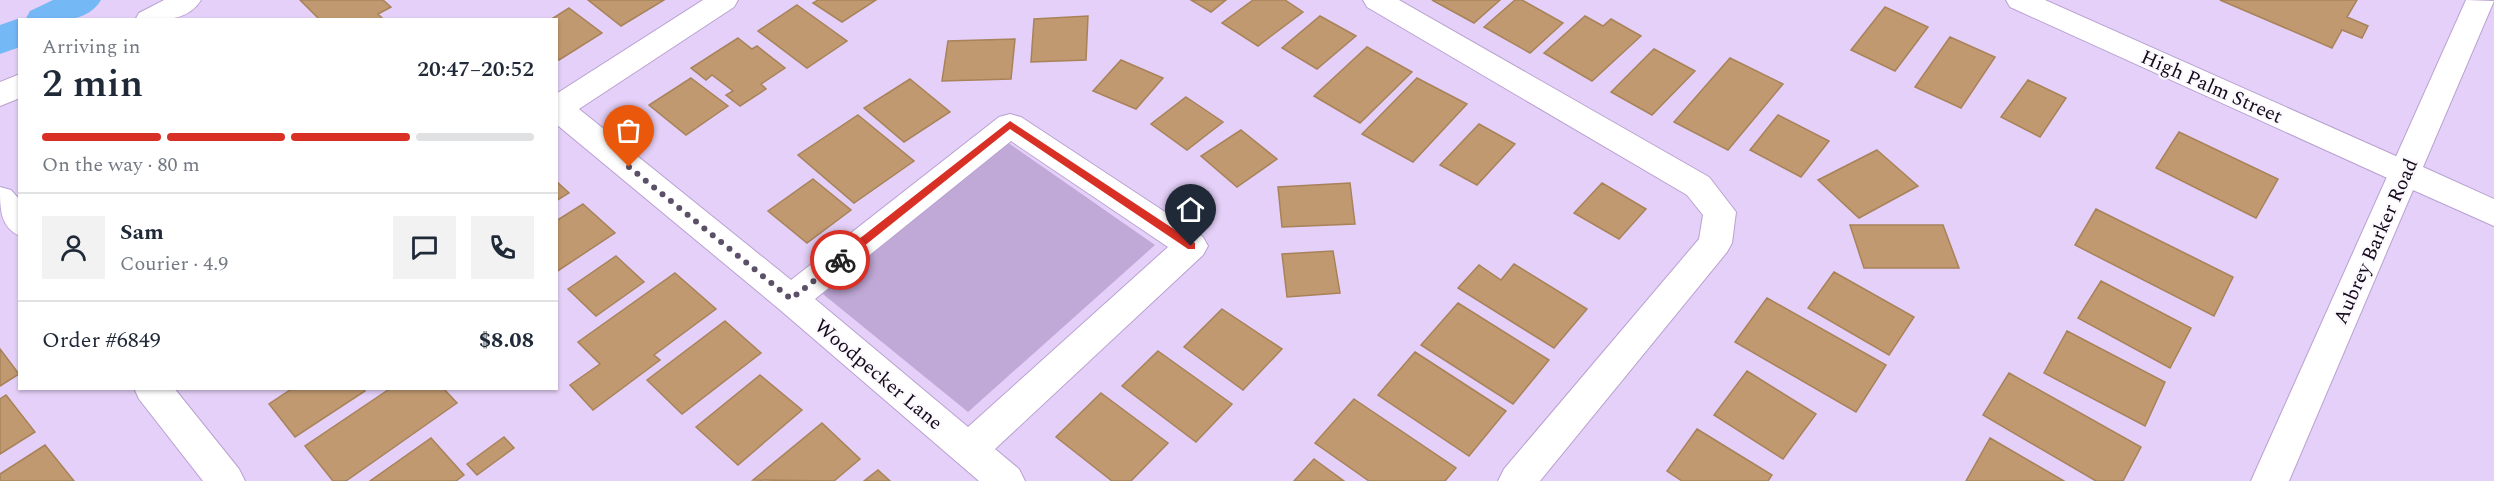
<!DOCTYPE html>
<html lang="en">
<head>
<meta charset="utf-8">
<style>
  body { margin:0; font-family:Spectral,serif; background:#f2f2f3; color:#1f2937; height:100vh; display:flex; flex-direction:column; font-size:22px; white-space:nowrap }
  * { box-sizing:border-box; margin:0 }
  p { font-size:20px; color:#747a83 }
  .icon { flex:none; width:33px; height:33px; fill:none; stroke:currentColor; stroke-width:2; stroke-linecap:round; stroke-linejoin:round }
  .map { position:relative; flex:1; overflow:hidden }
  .side { position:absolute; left:18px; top:18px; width:540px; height:372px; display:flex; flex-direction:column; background:#fff; border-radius:0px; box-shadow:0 2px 4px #0004 }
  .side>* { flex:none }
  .pin { position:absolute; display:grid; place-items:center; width:51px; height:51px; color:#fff; margin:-62px -26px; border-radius:50% 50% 50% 0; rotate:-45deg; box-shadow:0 0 6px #0007 }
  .pin .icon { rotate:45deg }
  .courier { position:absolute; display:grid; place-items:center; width:60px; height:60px; margin:-30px; border:4px solid #d93025; border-radius:50%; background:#fff; color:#222; box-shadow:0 2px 8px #0007 }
  .overview em { font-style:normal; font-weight:600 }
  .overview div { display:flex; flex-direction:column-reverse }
  .overview { display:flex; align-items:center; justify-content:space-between; height:102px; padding:0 24px }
  h1 { font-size:39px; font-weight:600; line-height:45px }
  .bar { display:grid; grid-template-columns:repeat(4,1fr); gap:9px 6px; align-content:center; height:72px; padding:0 24px }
  .bar i { height:8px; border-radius:4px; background:#e0e1e3 }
  .bar .selected { background:#d93025 }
  .bar p { grid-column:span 4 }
  .line { display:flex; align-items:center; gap:15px; padding:0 24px; border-top:2px solid #e0e1e3 }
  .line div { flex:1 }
  .round { display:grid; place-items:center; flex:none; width:63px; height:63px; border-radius:0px; background:#f2f2f3 }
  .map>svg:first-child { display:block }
  .green { fill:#c0a9d7 }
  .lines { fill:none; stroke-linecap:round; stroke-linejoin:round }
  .canal { fill:#75b8f6; fill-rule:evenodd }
  .building { fill:#c19970; stroke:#a88259; stroke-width:1.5 }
  .street-casing { stroke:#b9a1d1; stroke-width:2 }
  .secondary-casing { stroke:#b9a1d1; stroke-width:2 }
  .street { fill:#fff; fill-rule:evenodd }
  .secondary { fill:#fff; fill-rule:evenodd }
  .route { fill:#d93025 }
  .done { stroke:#5c4f68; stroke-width:6; stroke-dasharray:0 10.8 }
  .labels { text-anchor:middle; stroke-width:4.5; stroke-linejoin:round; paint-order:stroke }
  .street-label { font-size:20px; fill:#130a1b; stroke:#fcf9fe }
</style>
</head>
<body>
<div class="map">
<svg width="2494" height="481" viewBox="0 0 2494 481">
  <rect width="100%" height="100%" fill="#e4d0f8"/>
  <path class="green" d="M 1007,142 L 1155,245 L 968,412 L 818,290 Z"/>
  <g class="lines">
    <path class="canal" d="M 53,0 L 101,0 C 85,26 51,20 25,20 L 30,11 Z
      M 20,18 L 25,20 L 20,20 L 20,47 L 0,54 L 0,25 Z"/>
  </g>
  <path class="building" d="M 300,0 L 383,0 L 391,7 L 378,14 L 384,20 L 320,20 Z
    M 588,0 L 664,0 L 621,26 Z
    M 818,0 L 876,0 L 842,22 L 813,3 Z
    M 1191,0 L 1226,0 L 1211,12 Z
    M 1253,0 L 1285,0 L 1303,12 L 1258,46 L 1222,23 Z
    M 1432,0 L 1500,0 L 1474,23 Z
    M 1515,0 L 1522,0 L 1563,23 L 1530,53 L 1484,27 Z
    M 2220,0 L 2357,0 L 2347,17 L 2368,26 L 2362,38 L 2342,30 L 2332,48 Z
    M 797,5 L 847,41 L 807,68 L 758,31 Z
    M 1885,7 L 1928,27 L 1895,71 L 1851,50 Z
    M 569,8 L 602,33 L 559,60 L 556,58 L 556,20 L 550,20 Z
    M 1088,16 L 1086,60 L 1031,62 L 1034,19 Z
    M 1320,16 L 1356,36 L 1317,69 L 1282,48 Z
    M 1585,16 L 1603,26 L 1611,19 L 1641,36 L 1592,81 L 1544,53 Z
    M 1950,37 L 1995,57 L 1961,108 L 1915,87 Z
    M 738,38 L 752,49 L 757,46 L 785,68 L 761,84 L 766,89 L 740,106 L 726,95 L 733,91 L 712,75 L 706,80 L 691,68 Z
    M 1015,39 L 1011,79 L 942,81 L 948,41 Z
    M 1367,47 L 1412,72 L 1360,123 L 1314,96 Z
    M 1654,49 L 1695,71 L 1652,115 L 1611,92 Z
    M 1730,58 L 1783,84 L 1728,150 L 1674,122 Z
    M 1121,60 L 1163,78 L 1136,109 L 1093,91 Z
    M 691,78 L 728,106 L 686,135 L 649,105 Z
    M 1417,78 L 1467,104 L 1413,162 L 1362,134 Z
    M 910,79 L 950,112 L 904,142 L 864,108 Z
    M 2028,80 L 2066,98 L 2040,137 L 2001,117 Z
    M 1186,97 L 1223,122 L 1187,150 L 1151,124 Z
    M 858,115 L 914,161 L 854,203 L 798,155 Z
    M 1778,115 L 1829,141 L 1801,177 L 1750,150 Z
    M 1479,124 L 1515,144 L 1477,185 L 1440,165 Z
    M 1241,130 L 1277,159 L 1237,187 L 1201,156 Z
    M 2179,132 L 2278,179 L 2256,218 L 2156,168 Z
    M 1877,150 L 1918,186 L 1859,218 L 1818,180 Z
    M 813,179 L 851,210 L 807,243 L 768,211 Z
    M 556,181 L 569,193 L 556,201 Z
    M 1350,183 L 1355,224 L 1282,227 L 1278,187 Z
    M 1602,183 L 1646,209 L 1619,239 L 1574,213 Z
    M 583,204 L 615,233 L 556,272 L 556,221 Z
    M 2096,209 L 2233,277 L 2214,316 L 2075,245 Z
    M 1850,225 L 1943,225 L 1959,268 L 1864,268 Z
    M 1333,251 L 1340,293 L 1287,297 L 1282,254 Z
    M 616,256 L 644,282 L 596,316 L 568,289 Z
    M 1514,264 L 1587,309 L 1554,348 L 1458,288 L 1479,265 L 1501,280 Z
    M 1834,272 L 1914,317 L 1889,355 L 1808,308 Z
    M 675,273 L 716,309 L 654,355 L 660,360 L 593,410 L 570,385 L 600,364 L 578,342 Z
    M 2101,281 L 2191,328 L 2170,368 L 2078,318 Z
    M 1767,298 L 1886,365 L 1856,412 L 1735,342 Z
    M 1458,303 L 1549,360 L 1513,404 L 1421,345 Z
    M 1222,309 L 1282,349 L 1243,390 L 1184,347 Z
    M 725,321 L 761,353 L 682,414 L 647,380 Z
    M 2067,331 L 2165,382 L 2145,426 L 2044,373 Z
    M 0,349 L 19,374 L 0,386 Z
    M 1158,351 L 1232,404 L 1196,442 L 1122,386 Z
    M 1415,352 L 1506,411 L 1469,456 L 1378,395 Z
    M 1747,371 L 1816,414 L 1783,459 L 1714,415 Z
    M 2009,373 L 2141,447 L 2123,481 L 2096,481 L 1983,415 Z
    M 760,375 L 802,410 L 738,465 L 696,427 Z
    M 293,388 L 363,388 L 365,391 L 295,437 L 269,404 Z
    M 391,388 L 443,388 L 457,403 L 346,481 L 333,481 L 305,446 Z
    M 1101,393 L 1168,443 L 1131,481 L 1112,481 L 1056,437 Z
    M 6,395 L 35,432 L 0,454 L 0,399 Z
    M 1354,399 L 1456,468 L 1445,481 L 1369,481 L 1315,443 Z
    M 822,423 L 860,459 L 834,481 L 753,480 Z
    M 1697,429 L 1772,475 L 1768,481 L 1682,481 L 1667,471 Z
    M 504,437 L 514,448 L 477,475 L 467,464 Z
    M 431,438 L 464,475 L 456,481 L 370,481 Z
    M 1990,438 L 2064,481 L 1966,481 Z
    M 45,445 L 74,481 L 0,481 L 0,474 Z
    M 1314,459 L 1344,481 L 1294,481 Z
    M 878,470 L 890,481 L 864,481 Z"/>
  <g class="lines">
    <defs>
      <path id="street" d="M 164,0 L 201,0 C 187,23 158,20 135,20 L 139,13 Z
        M 703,0 L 738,0 L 734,7 L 579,109 L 791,280 L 999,117 L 1010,114 L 1021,117 L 1203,237 L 1208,246 L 1203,255 L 995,449 L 1019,469 L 1025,481 L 979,481 L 779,309 L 556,124 L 556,94 ZM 1011,141 L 1168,247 L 968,427 L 815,299 Z
        M 1363,0 L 1399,0 L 1709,177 L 1736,212 L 1732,243 L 1727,252 L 1540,481 L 1498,481 L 1504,469 L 1699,239 L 1703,215 L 1687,195 L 1367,7 Z
        M 2006,0 L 2045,0 L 2416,165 L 2421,173 L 2416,181 L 2405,185 L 2394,181 L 2010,7 Z
        M 20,74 L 20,98 L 0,106 L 0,82 Z
        M 0,187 L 11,190 L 20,200 L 20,236 C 0,227 0,209 0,187 Z
        M 134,388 L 174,388 L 239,469 L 245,481 L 203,481 L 139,399 Z"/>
      <path id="secondary" d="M 2466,0 L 2494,1 L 2423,167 L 2494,199 L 2494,226 L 2413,190 L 2289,481 L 2251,481 Z"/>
    </defs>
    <use href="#street" class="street-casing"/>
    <use href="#secondary" class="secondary-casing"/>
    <use href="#street" class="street"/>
    <use href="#secondary" class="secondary"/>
  </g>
  <path class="route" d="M 1010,121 L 1195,243 L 1195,249 L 1188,249 L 1010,129 L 843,263 L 836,263 L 836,257 Z"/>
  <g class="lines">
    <path class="done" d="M 629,167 L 791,299 L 840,260"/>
  </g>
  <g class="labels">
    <g class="street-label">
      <text transform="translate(2212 86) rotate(24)" y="7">High Palm Street</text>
      <text transform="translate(2375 241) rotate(-66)" y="7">Aubrey Barker Road</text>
      <text transform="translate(879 374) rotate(40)" y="7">Woodpecker Lane</text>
    </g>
  </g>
</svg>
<div class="pin" style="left:629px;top:167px;background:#ea580c"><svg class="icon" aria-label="bag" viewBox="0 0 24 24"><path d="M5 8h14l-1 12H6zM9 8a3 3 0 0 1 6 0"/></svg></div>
<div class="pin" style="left:1191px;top:246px;background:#1f2937"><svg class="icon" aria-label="home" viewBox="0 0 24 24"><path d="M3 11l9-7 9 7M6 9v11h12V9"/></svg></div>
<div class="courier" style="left:840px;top:260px"><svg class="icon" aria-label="bike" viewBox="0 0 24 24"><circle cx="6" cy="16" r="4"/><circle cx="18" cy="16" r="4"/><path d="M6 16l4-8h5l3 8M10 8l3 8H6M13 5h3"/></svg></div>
<section class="side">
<div class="overview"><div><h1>2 min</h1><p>Arriving in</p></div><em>20:47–20:52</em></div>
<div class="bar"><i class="selected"></i><i class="selected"></i><i class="selected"></i><i></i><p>On the way · 80 m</p></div>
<div class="line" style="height:108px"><a class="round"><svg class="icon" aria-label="person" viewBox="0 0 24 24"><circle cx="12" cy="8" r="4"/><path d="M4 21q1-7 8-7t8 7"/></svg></a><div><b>Sam</b><p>Courier · 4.9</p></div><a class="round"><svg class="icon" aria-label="chat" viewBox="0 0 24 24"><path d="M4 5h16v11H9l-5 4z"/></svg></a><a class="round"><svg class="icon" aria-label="phone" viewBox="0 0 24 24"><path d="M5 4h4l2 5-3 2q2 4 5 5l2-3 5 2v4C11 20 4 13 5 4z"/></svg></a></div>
<div class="line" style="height:78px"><div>Order #6849</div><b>$8.08</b></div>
</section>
</div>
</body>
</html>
